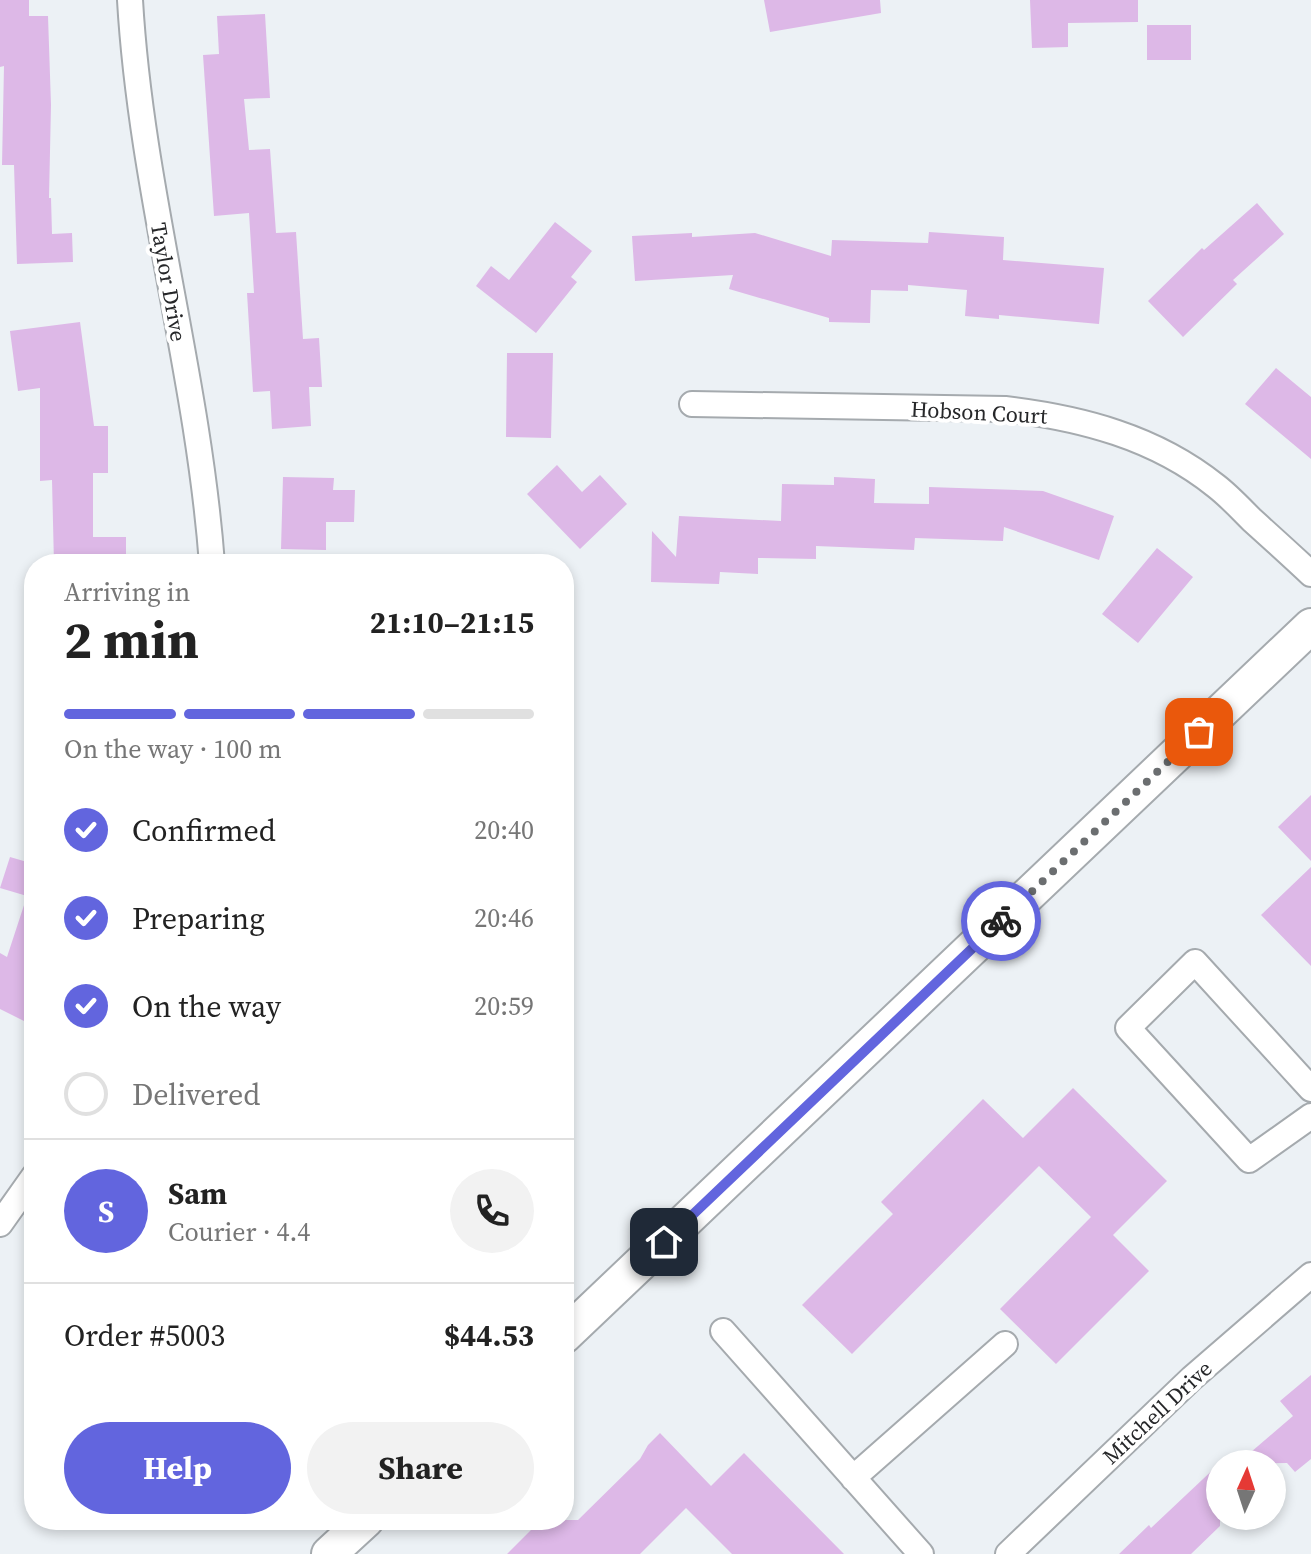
<!DOCTYPE html>
<html lang="en">
<head>
<meta charset="utf-8">
<style>
  body { margin:0; font-family:"Source Serif 4",serif; background:#f2f2f2; color:#222; height:100vh; display:flex; flex-direction:column; font-size:30px; white-space:nowrap }
  * { box-sizing:border-box; margin:0 }
  p { font-size:26px; color:#767676 }
  .icon { flex:none; width:44px; height:44px; fill:none; stroke:currentColor; stroke-width:2; stroke-linecap:round; stroke-linejoin:round }
  .map { position:relative; flex:1; overflow:hidden }
  .details { position:absolute; left:24px; top:554px; width:550px; height:976px; display:flex; flex-direction:column; background:#fff; border-radius:32px; box-shadow:0 4px 12px #0003 }
  .details>* { flex:none }
  .needle { width:52px; rotate:3deg }
  .buttons { position:absolute; left:1206px; top:1450px; display:grid; gap:16px }
  .buttons a { display:grid; place-items:center; width:80px; height:80px; border-radius:50%; background:#fff; box-shadow:0 4px 12px #0003; font-size:40px }
  .pin { position:absolute; display:grid; place-items:center; width:68px; height:68px; color:#fff; margin:-34px; border-radius:16px; box-shadow:0 4px 12px #0006 }
  .courier { position:absolute; display:grid; place-items:center; width:80px; height:80px; margin:-40px; border:6px solid #6265de; border-radius:50%; background:#fff; color:#222; box-shadow:0 2px 10px #0007 }
  .overview em { font-style:normal; font-weight:700 }
  .overview div { display:flex; flex-direction:column-reverse }
  .overview { display:flex; align-items:center; justify-content:space-between; height:136px; padding:0 40px }
  h1 { font-size:52px; font-weight:700; line-height:60px }
  .bar { display:grid; grid-template-columns:repeat(4,1fr); gap:12px 8px; align-content:center; height:96px; padding:0 40px }
  .bar i { height:10px; border-radius:6px; background:#e0e0e0 }
  .bar .on { background:#6265de }
  .bar p { grid-column:span 4 }
  .line { display:flex; align-items:center; gap:20px; padding:0 40px; border-top:2px solid #e0e0e0 }
  .line div { flex:1 }
  .round { display:grid; place-items:center; flex:none; width:84px; height:84px; border-radius:42px; background:#f2f2f2 }
  ol { padding:0 40px; list-style:none }
  li { display:flex; align-items:center; gap:24px; height:88px }
  li p { margin-inline-start:auto }
  li .icon { padding:8px; border-radius:50%; background:#6265de; color:#fff; stroke-width:4 }
  li:last-child { color:#767676 }
  li i { width:44px; height:44px; border:4px solid #e0e0e0; border-radius:50% }
  .primary-button { display:flex; gap:16px; margin-top:auto; padding:16px 40px }
  .primary-button a { flex:1; height:92px; border-radius:48px; background:#6265de; color:#fff; font-size:32px; font-weight:700; line-height:92px; text-align:center }
  .primary-button a+a { background:#f2f2f2; color:#222 }
  .map>svg:first-child { display:block }
  .building { fill:#ddb8e7 }
  .lines { fill:none; stroke-linecap:round; stroke-linejoin:round }
  .minor-casing { stroke:#a5aaae; stroke-width:28 }
  .secondary-casing { stroke:#a5aaae; stroke-width:38 }
  .minor { stroke:#fff; stroke-width:24 }
  .secondary { stroke:#fff; stroke-width:34 }
  .done { stroke:#6b6e70; stroke-width:8; stroke-dasharray:0 14.4 }
  .route { stroke:#6265de; stroke-width:10 }
  .labels { text-anchor:middle; stroke-width:8; stroke-linejoin:round; paint-order:stroke }
  .street-label { font-size:22px; fill:#262729; stroke:#fff }
</style>
</head>
<body>
<div class="map">
<svg width="1311" height="1554" viewBox="0 0 1311 1554">
  <rect width="100%" height="100%" fill="#ecf1f5"/>
  <path class="building" d="M 0,0 L 29,0 L 29,16 L 48,16 L 51,105 L 49,198 L 51,198 L 52,234 L 72,233 L 73,262 L 17,264 L 14,165 L 2,165 L 4,66 L 0,67 Z
    M 764,0 L 880,0 L 881,13 L 770,32 Z
    M 1030,0 L 1138,0 L 1138,22 L 1068,23 L 1068,47 L 1032,48 Z
    M 265,14 L 270,98 L 244,99 L 249,150 L 270,149 L 276,233 L 296,232 L 303,339 L 319,338 L 322,387 L 309,387 L 311,426 L 272,429 L 270,391 L 253,392 L 247,293 L 254,293 L 249,213 L 214,216 L 203,55 L 219,54 L 217,16 Z
    M 1147,25 L 1191,25 L 1191,60 L 1147,60 Z
    M 1257,203 L 1284,234 L 1233,280 L 1237,284 L 1183,337 L 1148,301 L 1202,248 L 1204,250 Z
    M 555,222 L 592,251 L 571,277 L 577,282 L 536,333 L 476,286 L 491,266 L 509,280 Z
    M 929,232 L 1004,237 L 1003,260 L 1104,268 L 1099,324 L 999,315 L 999,319 L 965,316 L 967,290 L 908,285 L 908,291 L 871,290 L 870,323 L 829,322 L 829,318 L 729,289 L 733,275 L 635,281 L 632,236 L 692,233 L 692,237 L 755,233 L 831,256 L 832,240 L 928,243 Z
    M 80,322 L 94,426 L 108,426 L 108,473 L 93,473 L 93,537 L 126,537 L 126,564 L 54,564 L 52,480 L 40,481 L 40,388 L 18,391 L 10,331 Z
    M 507,353 L 553,353 L 551,438 L 506,437 Z
    M 1276,368 L 1311,397 L 1311,459 L 1245,404 Z
    M 557,465 L 582,492 L 600,475 L 627,504 L 580,549 L 527,494 Z
    M 283,477 L 334,478 L 333,490 L 355,490 L 354,522 L 326,522 L 326,550 L 281,549 Z
    M 834,477 L 875,479 L 874,503 L 929,504 L 929,487 L 1043,491 L 1114,516 L 1099,560 L 1004,527 L 1003,541 L 915,538 L 914,550 L 816,546 L 816,559 L 758,558 L 758,574 L 720,572 L 719,584 L 651,582 L 652,531 L 676,557 L 679,516 L 781,521 L 782,484 L 834,485 Z
    M 1157,548 L 1193,577 L 1138,643 L 1102,614 Z
    M 1311,795 L 1311,861 L 1278,827 Z
    M 10,857 L 34,864 L 34,1003 L 24,1021 L 0,1009 L 0,953 L 7,957 L 27,896 L 0,888 Z
    M 1311,867 L 1311,966 L 1261,915 Z
    M 1073,1088 L 1167,1181 L 1113,1235 L 1149,1271 L 1056,1364 L 1000,1309 L 1091,1217 L 1039,1166 L 852,1354 L 802,1305 L 893,1214 L 881,1202 L 983,1099 L 1023,1138 Z
    M 1311,1375 L 1311,1459 L 1295,1472 L 1287,1463 L 1237,1464 L 1293,1416 L 1280,1401 Z
    M 660,1433 L 711,1486 L 744,1453 L 844,1554 L 732,1554 L 686,1508 L 640,1554 L 507,1554 L 541,1520 L 578,1520 L 640,1459 L 648,1445 Z
    M 1220,1463 L 1220,1526 L 1191,1554 L 1119,1554 L 1149,1525 L 1151,1528 Z"/>
  <g class="lines">
    <defs>
      <path id="minor" d="M 130,0 C 141,190 198,374 212,564
        M 692,404 L 1005,409 C 1081,418 1155,437 1216,486 C 1229,496 1241,509 1252,520 C 1272,538 1292,556 1311,574
        M 1311,1089 L 1195,962 L 1128,1028 L 1249,1160 L 1311,1116
        M 0,1224 L 34,1176
        M 723,1331 L 921,1554
        M 853,1478 L 1005,1344
        M 1008,1554 L 1192,1378 L 1311,1275"/>
      <path id="secondary" d="M 564,1336 L 1311,626
        M 329,1554 L 366,1520"/>
    </defs>
    <use href="#minor" class="minor-casing"/>
    <use href="#secondary" class="secondary-casing"/>
    <use href="#minor" class="minor"/>
    <use href="#secondary" class="secondary"/>
  </g>
  <g class="lines">
    <path class="done" d="M 1001,921 L 1199,732"/>
    <path class="route" d="M 664,1242 L 1001,921"/>
  </g>
  <g class="labels">
    <g class="street-label">
      <text transform="translate(169 282) rotate(80)" y="8">Taylor Drive</text>
      <text transform="translate(979 412) rotate(3)" y="8">Hobson Court</text>
      <text transform="translate(1157 1412) rotate(-43)" y="8">Mitchell Drive</text>
    </g>
  </g>
</svg>
<div class="buttons">
<a><svg class="needle" viewBox="-14 -14 28 28"><path d="M0-13l5 13h-10z" fill="#e53935"/><path d="M0 13l5-13h-10z" fill="#767676"/></svg></a>
</div>
<div class="pin" style="left:1199px;top:732px;background:#ea580c"><svg class="icon" aria-label="bag" viewBox="0 0 24 24"><path d="M5 8h14l-1 12H6zM9 8a3 3 0 0 1 6 0"/></svg></div>
<div class="pin" style="left:664px;top:1242px;background:#1f2937"><svg class="icon" aria-label="home" viewBox="0 0 24 24"><path d="M3 11l9-7 9 7M6 9v11h12V9"/></svg></div>
<div class="courier" style="left:1001px;top:921px"><svg class="icon" aria-label="bike" viewBox="0 0 24 24"><circle cx="6" cy="16" r="4"/><circle cx="18" cy="16" r="4"/><path d="M6 16l4-8h5l3 8M10 8l3 8H6M13 5h3"/></svg></div>
<section class="details">
<div class="overview"><div><h1>2 min</h1><p>Arriving in</p></div><em>21:10–21:15</em></div>
<div class="bar"><i class="on"></i><i class="on"></i><i class="on"></i><i></i><p>On the way · 100 m</p></div>
<ol>
<li><svg class="icon" aria-label="check" viewBox="0 0 24 24"><path d="M5 12l5 5 9-10"/></svg>Confirmed<p>20:40</p></li>
<li><svg class="icon" aria-label="check" viewBox="0 0 24 24"><path d="M5 12l5 5 9-10"/></svg>Preparing<p>20:46</p></li>
<li><svg class="icon" aria-label="check" viewBox="0 0 24 24"><path d="M5 12l5 5 9-10"/></svg>On the way<p>20:59</p></li>
<li><i></i>Delivered</li>
</ol>
<div class="line" style="height:144px"><b class="round" style="background:#6265de;color:#fff">S</b><div><b>Sam</b><p>Courier · 4.4</p></div><a class="round"><svg class="icon" aria-label="phone" viewBox="0 0 24 24"><path d="M5 4h4l2 5-3 2q2 4 5 5l2-3 5 2v4C11 20 4 13 5 4z"/></svg></a></div>
<div class="line" style="height:104px"><div>Order #5003</div><b>$44.53</b></div>
<div class="primary-button"><a>Help</a><a>Share</a></div>
</section>
</div>
</body>
</html>
